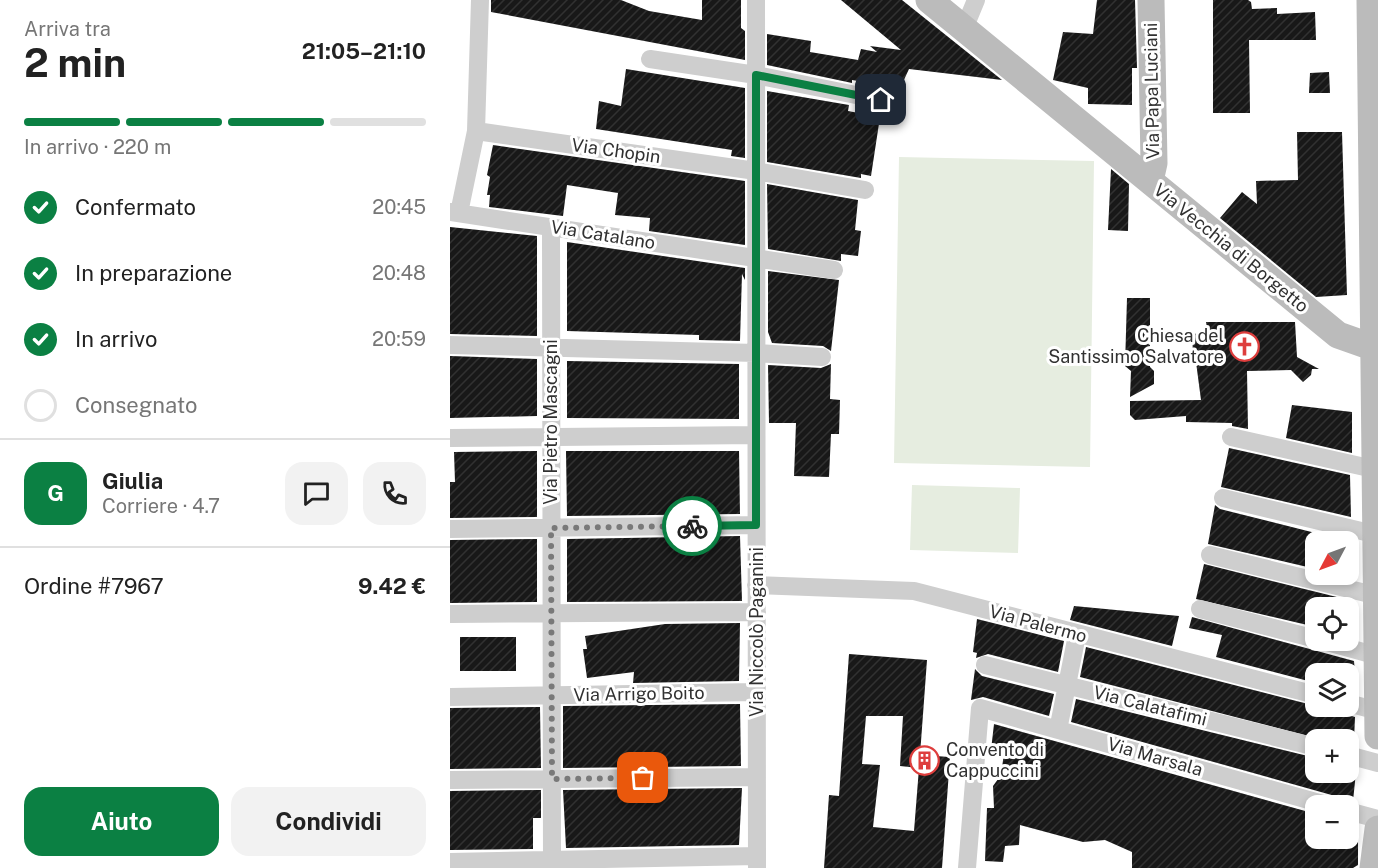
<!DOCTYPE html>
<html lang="it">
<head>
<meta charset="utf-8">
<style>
  body { margin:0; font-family:"Public Sans",sans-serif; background:#f2f2f2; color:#222; height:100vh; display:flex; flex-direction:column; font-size:22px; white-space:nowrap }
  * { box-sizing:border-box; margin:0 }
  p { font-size:20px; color:#767676 }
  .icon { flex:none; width:33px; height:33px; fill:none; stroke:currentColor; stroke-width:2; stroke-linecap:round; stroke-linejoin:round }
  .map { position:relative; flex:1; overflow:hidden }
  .details { display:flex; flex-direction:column; background:#fff; width:450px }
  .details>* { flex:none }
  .needle { width:39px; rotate:229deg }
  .tools { position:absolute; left:855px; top:531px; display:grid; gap:12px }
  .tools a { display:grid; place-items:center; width:54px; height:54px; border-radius:12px; background:#fff; box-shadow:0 3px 9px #0003; font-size:30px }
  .pin { position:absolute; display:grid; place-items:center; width:51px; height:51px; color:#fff; margin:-26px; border-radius:12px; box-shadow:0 3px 9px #0006 }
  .courier { position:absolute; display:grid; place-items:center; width:60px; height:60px; margin:-30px; border:4px solid #0b8043; border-radius:50%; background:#fff; color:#222; box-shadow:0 2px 8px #0007 }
  .overview em { font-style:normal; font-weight:700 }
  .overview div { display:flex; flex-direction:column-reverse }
  .overview { display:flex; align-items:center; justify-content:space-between; height:102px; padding:0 24px }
  h1 { font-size:39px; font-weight:700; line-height:45px }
  .bar { display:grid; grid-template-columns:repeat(4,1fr); gap:9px 6px; align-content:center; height:72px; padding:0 24px }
  .bar i { height:8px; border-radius:4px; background:#e0e0e0 }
  .bar .active { background:#0b8043 }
  .bar p { grid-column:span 4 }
  .line { display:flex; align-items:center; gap:15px; padding:0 24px; border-top:2px solid #e0e0e0 }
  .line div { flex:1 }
  .round { display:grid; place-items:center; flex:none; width:63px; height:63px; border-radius:18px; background:#f2f2f2 }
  ol { padding:0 24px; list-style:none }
  li { display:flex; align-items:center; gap:18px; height:66px }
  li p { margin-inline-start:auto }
  li .icon { padding:6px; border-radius:50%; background:#0b8043; color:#fff; stroke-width:4 }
  li:last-child { color:#767676 }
  li i { width:33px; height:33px; border:3px solid #e0e0e0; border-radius:50% }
  .action { display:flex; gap:12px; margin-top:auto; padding:12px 24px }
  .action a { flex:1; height:69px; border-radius:18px; background:#0b8043; color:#fff; font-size:24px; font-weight:700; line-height:69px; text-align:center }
  .action a+a { background:#f2f2f2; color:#222 }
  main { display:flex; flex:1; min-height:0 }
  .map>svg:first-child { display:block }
  .pitch { fill:#e6ede0 }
  .building { fill:url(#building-hatch); fill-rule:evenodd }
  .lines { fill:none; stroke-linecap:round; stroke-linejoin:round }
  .street { stroke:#cecece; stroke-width:18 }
  .secondary { stroke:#bbb; stroke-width:27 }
  .done { stroke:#797979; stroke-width:6; stroke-dasharray:0 10.8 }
  .route { stroke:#0b8043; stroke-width:8 }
  .labels { text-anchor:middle; stroke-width:6; stroke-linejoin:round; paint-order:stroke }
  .street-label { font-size:18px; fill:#313131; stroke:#fff }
  .poi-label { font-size:18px; fill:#313131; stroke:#fff; text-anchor:end }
</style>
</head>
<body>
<main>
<section class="details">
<div class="overview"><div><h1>2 min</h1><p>Arriva tra</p></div><em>21:05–21:10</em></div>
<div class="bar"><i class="active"></i><i class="active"></i><i class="active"></i><i></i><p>In arrivo · 220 m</p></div>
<ol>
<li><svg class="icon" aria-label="check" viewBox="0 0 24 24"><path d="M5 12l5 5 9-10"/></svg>Confermato<p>20:45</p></li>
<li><svg class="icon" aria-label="check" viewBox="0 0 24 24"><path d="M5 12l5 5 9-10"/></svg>In preparazione<p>20:48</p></li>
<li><svg class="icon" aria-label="check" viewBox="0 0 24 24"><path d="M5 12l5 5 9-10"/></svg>In arrivo<p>20:59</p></li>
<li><i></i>Consegnato</li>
</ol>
<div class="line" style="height:108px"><b class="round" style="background:#0b8043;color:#fff">G</b><div><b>Giulia</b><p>Corriere · 4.7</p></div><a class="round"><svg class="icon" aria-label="chat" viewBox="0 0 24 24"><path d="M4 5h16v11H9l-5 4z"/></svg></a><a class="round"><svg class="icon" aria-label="phone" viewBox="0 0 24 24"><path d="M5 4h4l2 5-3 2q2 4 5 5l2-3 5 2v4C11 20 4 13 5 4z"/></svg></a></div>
<div class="line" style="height:78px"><div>Ordine #7967</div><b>9.42 €</b></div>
<div class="action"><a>Aiuto</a><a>Condividi</a></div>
</section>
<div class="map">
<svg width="928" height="868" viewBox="0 0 928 868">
  <defs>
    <pattern id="building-hatch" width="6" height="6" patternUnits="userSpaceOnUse" patternTransform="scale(1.5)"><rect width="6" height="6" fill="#181818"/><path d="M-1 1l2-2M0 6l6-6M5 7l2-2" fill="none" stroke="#313131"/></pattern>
  </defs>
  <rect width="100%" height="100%" fill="#fff"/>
  <path class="pitch" d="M 449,157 L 644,161 L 640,467 L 444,463 Z
    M 462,485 L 570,488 L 568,553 L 460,550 Z"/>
  <path class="building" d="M 41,0 L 171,0 L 199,11 L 252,20 L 252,0 L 291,0 L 291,28 L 295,31 L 295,60 L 41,12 Z
    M 391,0 L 452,0 L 552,80 L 459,69 L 453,82 L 443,80 L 442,87 L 402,80 L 402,83 L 317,65 L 317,34 L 361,41 L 360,52 L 408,60 L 411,49 L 427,52 L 420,46 L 451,50 Z
    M 647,0 L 685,0 L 687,68 L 682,68 L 682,105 L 638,104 L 638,88 L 603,80 L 613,32 L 643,34 Z
    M 763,0 L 798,0 L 801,2 L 802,9 L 827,8 L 827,14 L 865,12 L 866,40 L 799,40 L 800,113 L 763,113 Z
    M 176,69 L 295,88 L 295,158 L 281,156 L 282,150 L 146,129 L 149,101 L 171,106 Z
    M 879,72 L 880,93 L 859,93 L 860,73 Z
    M 317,91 L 399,105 L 398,111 L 430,117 L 421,176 L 411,174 L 411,178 L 317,162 Z
    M 847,132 L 892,132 L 897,295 L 866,297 L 770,218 L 792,192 L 807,204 L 806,181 L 848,180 Z
    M 43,145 L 295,181 L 295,245 L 199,231 L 200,218 L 165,215 L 168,193 L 117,185 L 113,216 L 39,207 L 40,195 L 37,195 L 40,177 L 37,175 Z
    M 661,169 L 679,184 L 678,231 L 658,230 Z
    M 317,184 L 408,200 L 405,230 L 411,231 L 408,256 L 391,254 L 391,261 L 318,249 Z
    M 0,227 L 87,236 L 87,336 L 0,334 Z
    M 117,242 L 295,268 L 295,280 L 292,274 L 290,341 L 249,340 L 249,335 L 117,331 Z
    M 318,271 L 389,280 L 381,351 L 373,346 L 322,343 L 318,332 Z
    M 677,298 L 700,298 L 700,367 L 704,371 L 704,384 L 680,397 L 681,371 L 675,366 Z
    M 756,322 L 845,322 L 847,357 L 869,369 L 862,369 L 861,375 L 853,382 L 841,370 L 797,371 L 798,429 L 782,426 L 782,423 L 736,422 L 736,416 L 685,420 L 680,415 L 680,401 L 751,400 L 746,362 L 742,364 L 743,335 L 757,328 Z
    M 0,356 L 87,359 L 87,416 L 0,418 Z
    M 117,361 L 289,364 L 289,419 L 117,418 Z
    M 381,364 L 380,399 L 390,400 L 389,434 L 381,434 L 379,477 L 344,476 L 346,423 L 319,423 L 318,365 L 371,368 Z
    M 842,405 L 902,412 L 902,453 L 836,438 Z
    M 779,448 L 900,475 L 901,517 L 771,487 Z
    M 87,451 L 87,517 L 0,518 L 0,482 L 5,482 L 4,452 Z
    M 116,451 L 289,451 L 290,514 L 117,516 Z
    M 765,505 L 770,509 L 901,542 L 866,542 L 866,569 L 758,544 Z
    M 290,536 L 292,601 L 117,602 L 117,539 Z
    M 87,539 L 87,602 L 0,603 L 0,540 Z
    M 754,564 L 903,601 L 903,608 L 866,608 L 866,627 L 746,599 Z
    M 624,606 L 729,616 L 722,646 L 620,620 Z
    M 742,617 L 904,661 L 905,674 L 866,674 L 866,683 L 766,657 L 772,635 L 739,628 Z
    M 527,619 L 614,641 L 608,672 L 538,654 L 526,658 L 527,653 L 523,652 Z
    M 290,623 L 289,681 L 183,683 L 184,672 L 137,678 L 133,649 L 137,649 L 135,636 L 215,624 Z
    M 10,637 L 66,637 L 66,671 L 10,671 Z
    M 636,647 L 866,706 L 887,706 L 895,714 L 905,717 L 904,740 L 874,740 L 630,677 Z
    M 399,654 L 477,660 L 470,755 L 500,757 L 492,868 L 374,868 L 379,795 L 389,796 ZM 416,716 L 453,716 L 450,766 L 469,768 L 464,831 L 423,827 L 430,765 L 412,764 Z
    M 525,669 L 532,676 L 604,694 L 599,716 L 533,697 L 521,700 Z
    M 626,699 L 866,758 L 866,772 L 906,772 L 903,801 L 621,722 Z
    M 290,704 L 291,766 L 113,768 L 113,706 Z
    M 90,707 L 91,768 L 0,769 L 0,708 Z
    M 544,724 L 866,814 L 866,838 L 908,838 L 908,865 L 903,868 L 682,868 L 682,852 L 655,840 L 633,842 L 570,825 L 569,845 L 555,846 L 553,862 L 535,861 L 537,808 L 544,808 L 543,786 L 551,775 L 554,753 L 541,750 Z
    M 292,788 L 289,845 L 116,848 L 113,790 Z
    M 91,790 L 91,818 L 83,818 L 83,849 L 0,850 L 0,791 Z"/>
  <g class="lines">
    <path class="street" d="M 306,0 L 307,868
      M 514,29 L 526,0
      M 200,59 L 306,75 L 431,100
      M 26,131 L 306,171 L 415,190
      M 0,212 L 384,270
      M 9,213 L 26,131 L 30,0
      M 101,227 L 102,868
      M 0,345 L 306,353 L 372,357
      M 781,437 L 928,470
      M 0,438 L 306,435
      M 773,498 L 928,535
      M 0,529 L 306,525
      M 760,555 L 928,596
      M 306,585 L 464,591 L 866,695
      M 750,609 L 866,639
      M 0,614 L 307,612
      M 870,640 L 928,656
      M 535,665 L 866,747
      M 0,697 L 307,692
      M 898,703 L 928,711
      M 608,730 L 627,635
      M 898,755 L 928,763
      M 0,780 L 307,777
      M 898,811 L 928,819
      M 0,862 L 307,856
      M 517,868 L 530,708 L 880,806"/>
    <path class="secondary" d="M 479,0 L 888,335 L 922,347
      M 920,0 L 928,736
      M 700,181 L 704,163 L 701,0
      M 923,868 L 928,829"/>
  </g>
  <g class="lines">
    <path class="done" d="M 193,778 L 102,779 L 101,528 L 242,526"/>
    <path class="route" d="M 242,526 L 306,525 L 306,75 L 431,100"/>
  </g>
  <defs>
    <symbol id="church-ring" viewBox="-11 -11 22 22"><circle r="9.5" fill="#fff" stroke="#de3e3d" stroke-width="1.5"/><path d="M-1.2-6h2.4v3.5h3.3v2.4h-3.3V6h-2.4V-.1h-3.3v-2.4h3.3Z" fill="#de3e3d"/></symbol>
    <symbol id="building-ring" viewBox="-11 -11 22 22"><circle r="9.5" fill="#fff" stroke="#de3e3d" stroke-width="1.5"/><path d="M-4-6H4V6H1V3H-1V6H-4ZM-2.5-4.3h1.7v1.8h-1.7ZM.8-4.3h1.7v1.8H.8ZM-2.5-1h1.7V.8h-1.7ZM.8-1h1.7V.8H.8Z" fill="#de3e3d"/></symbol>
  </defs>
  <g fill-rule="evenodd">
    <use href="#church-ring" x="778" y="330" width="33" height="33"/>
    <use href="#building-ring" x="458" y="744" width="33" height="33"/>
  </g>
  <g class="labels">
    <g class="street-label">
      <text transform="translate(702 91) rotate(-91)" y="6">Via Papa Luciani</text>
      <text transform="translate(166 151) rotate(8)" y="6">Via Chopin</text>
      <text transform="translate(153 235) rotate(9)" y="6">Via Catalano</text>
      <text transform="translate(781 248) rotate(39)" y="6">Via Vecchia di Borgetto</text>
      <text transform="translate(101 422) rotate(-90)" y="6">Via Pietro Mascagni</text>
      <text transform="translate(588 624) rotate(15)" y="6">Via Palermo</text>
      <text transform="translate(307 632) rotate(-90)" y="6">Via Niccolò Paganini</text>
      <text transform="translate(189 694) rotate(-1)" y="6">Via Arrigo Boito</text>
      <text transform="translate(700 706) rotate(14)" y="6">Via Calatafimi</text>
      <text transform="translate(705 757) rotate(16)" y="6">Via Marsala</text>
    </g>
    <g class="poi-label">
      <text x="774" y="342">Chiesa del<tspan x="774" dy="21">Santissimo Salvatore</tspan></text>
      <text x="496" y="756" text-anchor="start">Convento di<tspan x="496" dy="21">Cappuccini</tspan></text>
    </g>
  </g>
</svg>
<div class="tools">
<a><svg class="needle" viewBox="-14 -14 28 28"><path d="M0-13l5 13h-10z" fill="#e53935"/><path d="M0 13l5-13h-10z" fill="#767676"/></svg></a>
<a><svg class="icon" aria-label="locate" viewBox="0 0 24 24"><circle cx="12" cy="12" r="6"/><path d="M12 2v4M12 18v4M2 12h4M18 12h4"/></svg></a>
<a><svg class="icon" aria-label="layers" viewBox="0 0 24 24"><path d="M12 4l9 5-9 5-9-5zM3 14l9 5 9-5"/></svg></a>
<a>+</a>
<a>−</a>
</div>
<div class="pin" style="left:193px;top:778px;background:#ea580c"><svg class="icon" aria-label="bag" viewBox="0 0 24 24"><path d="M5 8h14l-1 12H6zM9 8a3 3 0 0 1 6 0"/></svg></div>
<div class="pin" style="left:431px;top:100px;background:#1f2937"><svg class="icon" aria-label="home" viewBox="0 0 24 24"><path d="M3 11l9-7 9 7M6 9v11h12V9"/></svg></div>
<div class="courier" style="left:242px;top:526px"><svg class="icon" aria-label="bike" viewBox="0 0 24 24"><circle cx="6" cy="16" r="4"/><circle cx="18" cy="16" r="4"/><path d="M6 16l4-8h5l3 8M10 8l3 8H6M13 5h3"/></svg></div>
</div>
</main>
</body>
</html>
